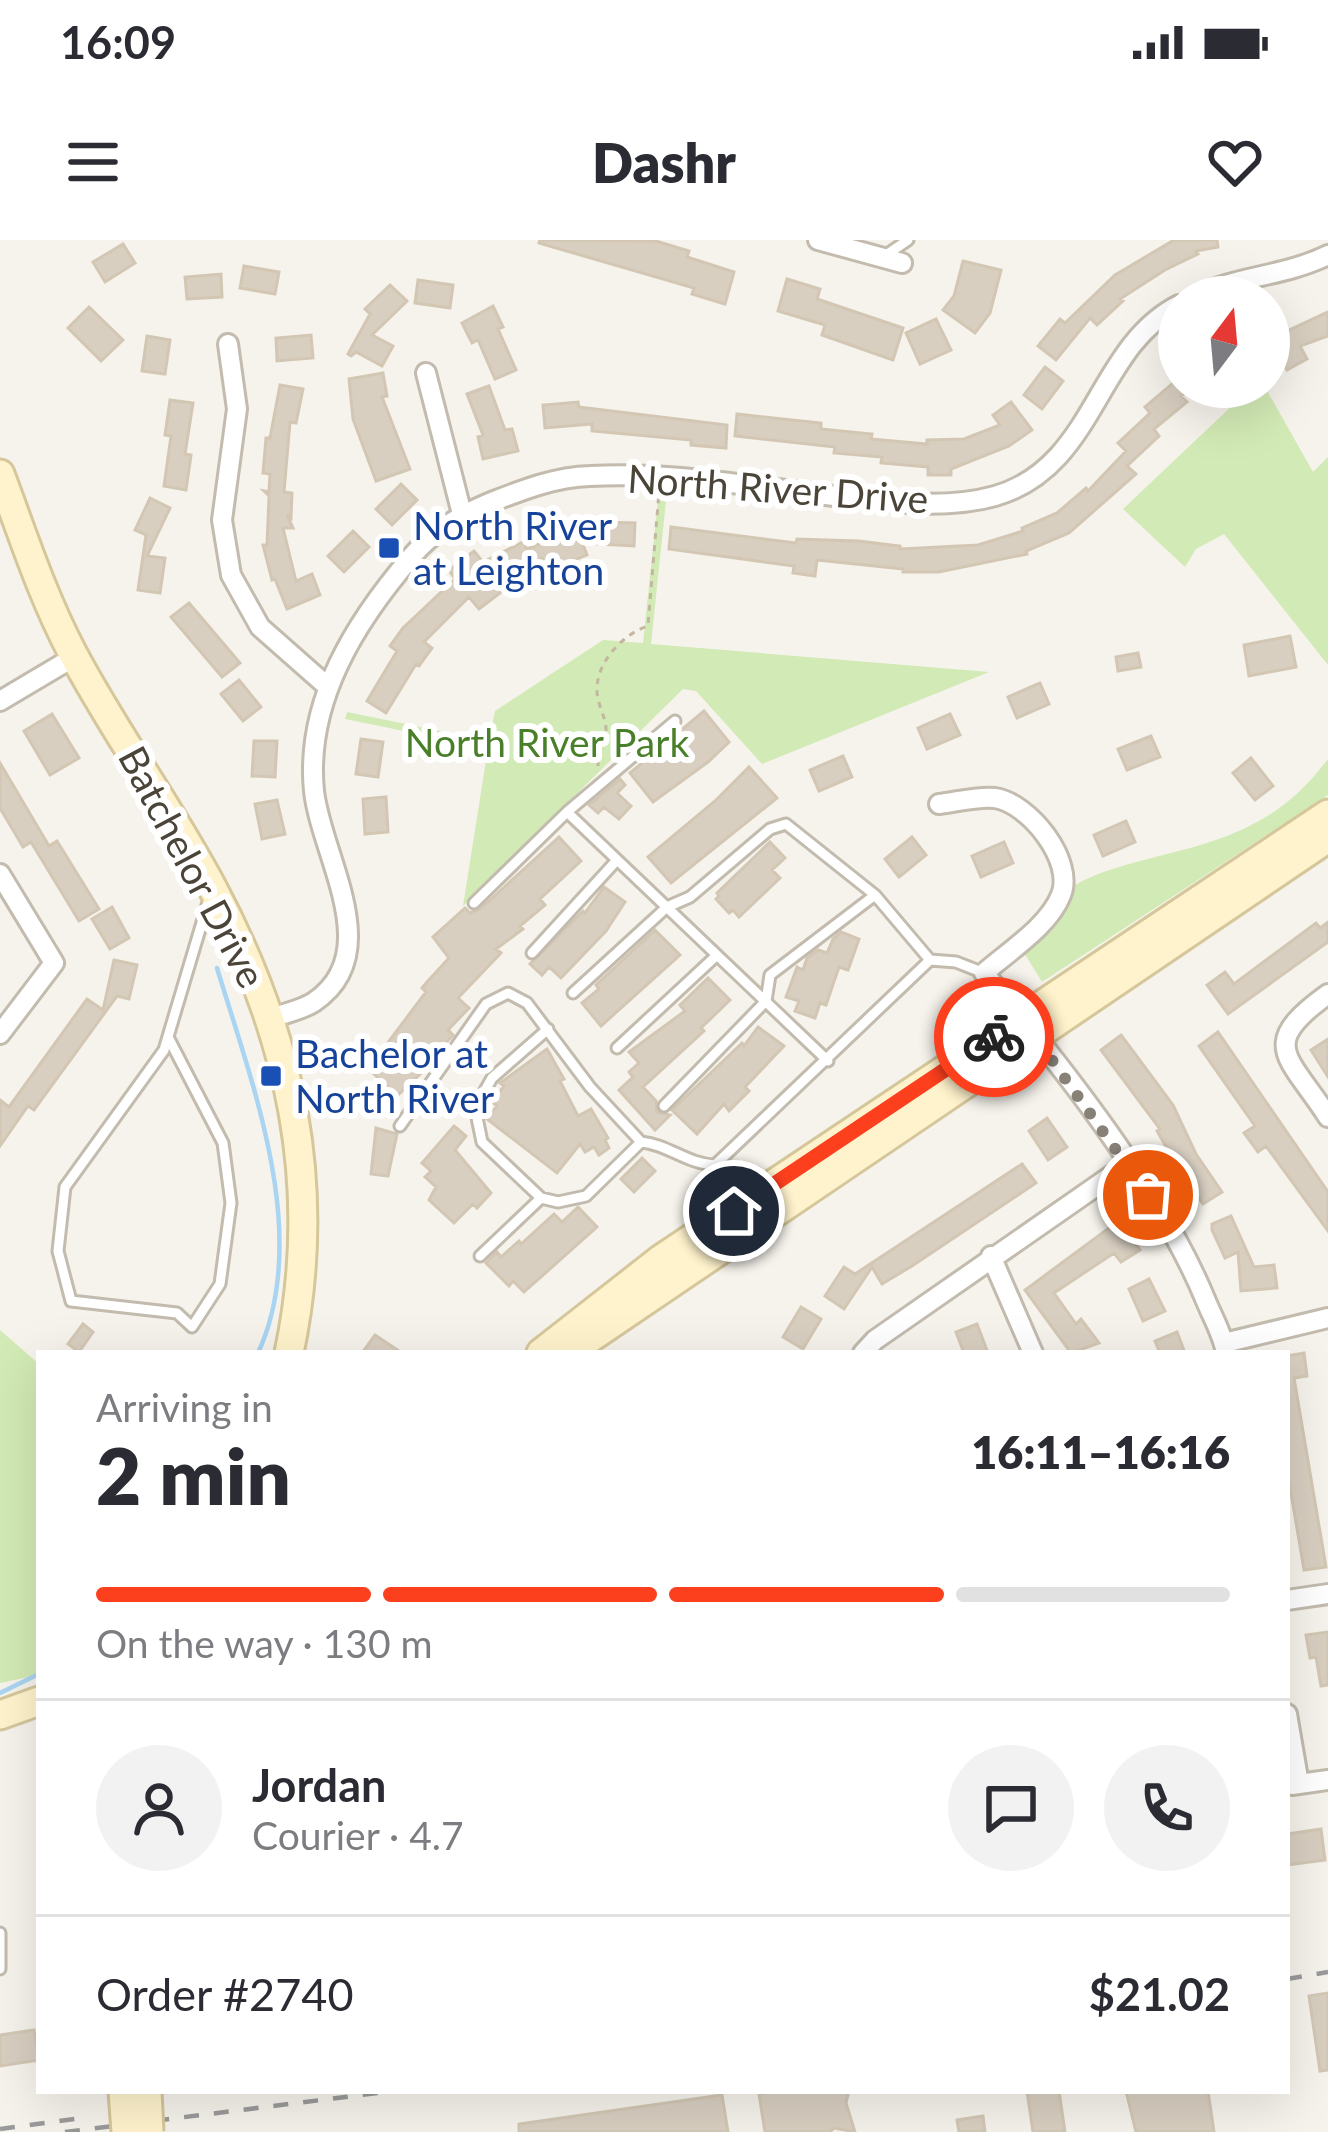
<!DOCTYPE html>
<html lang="en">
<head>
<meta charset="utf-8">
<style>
  body { margin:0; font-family:Lato,sans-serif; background:#f2f2f3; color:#2b2b33; height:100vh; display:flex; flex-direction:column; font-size:45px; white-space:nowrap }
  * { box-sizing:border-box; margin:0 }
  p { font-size:39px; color:#7c7c81 }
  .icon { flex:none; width:66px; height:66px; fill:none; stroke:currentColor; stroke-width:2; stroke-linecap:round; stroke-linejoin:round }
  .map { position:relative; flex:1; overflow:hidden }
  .side { position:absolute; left:36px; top:1110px; width:1254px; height:744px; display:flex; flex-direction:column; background:#fff; border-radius:0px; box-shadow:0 12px 48px #0002 }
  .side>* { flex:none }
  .needle { width:78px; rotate:16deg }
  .controls { position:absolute; left:1158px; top:36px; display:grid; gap:24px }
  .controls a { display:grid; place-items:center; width:132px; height:132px; border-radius:50%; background:#fff; box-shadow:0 12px 48px #0002; font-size:60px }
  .pin { position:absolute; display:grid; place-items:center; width:102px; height:102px; color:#fff; margin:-51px; border:6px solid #fff; border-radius:50%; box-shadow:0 3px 12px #0007 }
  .courier { position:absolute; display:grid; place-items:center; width:120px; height:120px; margin:-60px; border:9px solid #fc3f1d; border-radius:50%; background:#fff; color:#222; box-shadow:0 3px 15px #0007 }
  .head em { font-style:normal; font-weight:800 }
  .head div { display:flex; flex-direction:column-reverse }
  .head { display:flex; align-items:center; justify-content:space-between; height:204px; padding:0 60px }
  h1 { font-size:78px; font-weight:800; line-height:90px }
  .bar { display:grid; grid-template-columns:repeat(4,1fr); gap:18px 12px; align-content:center; height:144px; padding:0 60px }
  .bar i { height:15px; border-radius:9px; background:#e1e1e2 }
  .bar .selected { background:#fc3f1d }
  .bar p { grid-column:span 4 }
  .line { display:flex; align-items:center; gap:30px; padding:0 60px; border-top:3px solid #e1e1e2 }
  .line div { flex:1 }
  .round { display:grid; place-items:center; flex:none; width:126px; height:126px; border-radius:63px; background:#f2f2f3 }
  .status { display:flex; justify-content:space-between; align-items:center; height:84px; padding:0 60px; background:#fff; direction:ltr }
  .status svg { height:33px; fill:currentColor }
  header { display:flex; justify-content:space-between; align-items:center; height:156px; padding:0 60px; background:#fff; font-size:54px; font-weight:800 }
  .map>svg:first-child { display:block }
  .green { fill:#d2eab5 }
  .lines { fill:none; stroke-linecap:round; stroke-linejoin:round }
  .stream { stroke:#a9d4f2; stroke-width:4.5 }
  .building { fill:#d8cfc1; stroke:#d3c7b4; stroke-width:3 }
  .lane-casing { stroke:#c2bbae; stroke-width:15 }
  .street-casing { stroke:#c2bbae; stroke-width:24 }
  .secondary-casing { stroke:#d6c79b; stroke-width:33 }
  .path { stroke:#c4b79f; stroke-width:3; stroke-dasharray:6 6; stroke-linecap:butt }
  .lane { stroke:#fff; stroke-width:9 }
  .street { stroke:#fff; stroke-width:18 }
  .secondary { stroke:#fff3cd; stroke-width:27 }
  .rail { stroke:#9a9a9a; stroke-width:4.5; stroke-dasharray:15 15; stroke-linecap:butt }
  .secondary-bridge-casing { stroke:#d6c79b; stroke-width:33; stroke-linecap:butt }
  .secondary-bridge { stroke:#fff3cd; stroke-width:27 }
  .done { stroke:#878178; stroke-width:12; stroke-dasharray:0 21.6 }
  .route { stroke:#fc3f1d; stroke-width:15 }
  .transit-dot { fill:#1a4fb4; stroke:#fff; stroke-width:4.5 }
  .labels { text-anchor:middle; stroke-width:12; stroke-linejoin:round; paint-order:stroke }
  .street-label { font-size:39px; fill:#4b4439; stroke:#fff }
  .transit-label { font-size:39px; fill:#164399; stroke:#fff; text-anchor:start }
  .park-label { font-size:39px; fill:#4a7f2a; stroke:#fff }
</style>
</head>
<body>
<div class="status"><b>16:09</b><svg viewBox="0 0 49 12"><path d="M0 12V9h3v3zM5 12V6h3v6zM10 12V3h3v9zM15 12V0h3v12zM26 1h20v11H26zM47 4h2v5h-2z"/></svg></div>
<header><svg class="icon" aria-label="menu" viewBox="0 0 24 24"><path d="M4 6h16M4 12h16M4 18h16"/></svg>Dashr<svg class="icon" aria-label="heart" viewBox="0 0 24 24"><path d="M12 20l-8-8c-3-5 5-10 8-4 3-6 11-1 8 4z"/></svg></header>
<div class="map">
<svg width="1328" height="1892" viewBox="0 0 1328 1892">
  <rect width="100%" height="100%" fill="#f6f3ec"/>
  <path class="green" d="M 1260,147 L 1265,147 L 1313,232 L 1328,217 L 1328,425 L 1224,294 L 1196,309 L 1185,327 L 1123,269 L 1237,161 Z
    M 658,260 L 666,261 L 651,404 L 989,432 L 762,524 L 696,451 L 683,449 L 463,666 L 488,508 L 345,479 L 347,472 L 489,501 L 495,471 L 603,400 L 643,403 Z
    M 1328,519 L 1328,555 L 1042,742 L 1023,711 C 1037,692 1054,656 1075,645 C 1101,630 1133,623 1163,615 C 1234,598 1283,579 1328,519 Z
    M 0,1090 L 39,1124 L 39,1435 L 0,1443 Z"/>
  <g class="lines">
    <path class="stream" d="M 217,728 C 252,844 312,996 258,1113
      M 0,1453 L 39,1434"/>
  </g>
  <path class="building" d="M 540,0 L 656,1 L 689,11 L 687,17 L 734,32 L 725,64 L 692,54 L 694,48 L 539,3 Z
    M 1174,0 L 1217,0 L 1218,7 L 1196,11 L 1198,14 L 1165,30 L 1120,59 L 1123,61 L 1097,85 L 1090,78 L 1056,120 L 1038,106 L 1060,79 L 1065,83 L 1115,35 Z
    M 123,4 L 135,23 L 105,42 L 93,22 Z
    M 963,21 L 1001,30 L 990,73 L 975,93 L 943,70 L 954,56 Z
    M 244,26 L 279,32 L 275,54 L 240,48 Z
    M 221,34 L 222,57 L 187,59 L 185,37 Z
    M 787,39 L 820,49 L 817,59 L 903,88 L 893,120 L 822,95 L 825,85 L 778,71 Z
    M 418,40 L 453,45 L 450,68 L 415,63 Z
    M 390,45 L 407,61 L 372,95 L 393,106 L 382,126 L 356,112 L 351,116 L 348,114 L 370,74 L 365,69 Z
    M 493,66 L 503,87 L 498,89 L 516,130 L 495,139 L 478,100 L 472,103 L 462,83 Z
    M 89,67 L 123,100 L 101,121 L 68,88 Z
    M 1328,72 L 1328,96 L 1300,106 L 1307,119 L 1287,130 L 1270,99 Z
    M 936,79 L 951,110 L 920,124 L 906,93 Z
    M 311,95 L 313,118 L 277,121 L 276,98 Z
    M 147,96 L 170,100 L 165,134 L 142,131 Z
    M 1045,127 L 1063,141 L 1042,169 L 1024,155 Z
    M 383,133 L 387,156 L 382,157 L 410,229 L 376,241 L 353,179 L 349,139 Z
    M 1179,138 L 1179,147 L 1194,147 L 1181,156 L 1187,162 L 1154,189 L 1159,196 L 1127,226 L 1136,234 L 1069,293 L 1026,311 L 1027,314 L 939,332 L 903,332 L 903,329 L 817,320 L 815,336 L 793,333 L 794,326 L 669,309 L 671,287 L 796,303 L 797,299 L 859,301 L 900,306 L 900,309 L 978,305 L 1023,291 L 1022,288 L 1057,273 L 1086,248 L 1088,251 L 1126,211 L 1118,203 L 1150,173 L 1145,167 Z
    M 280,145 L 303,149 L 296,183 L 290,182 L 284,252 L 292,253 L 291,278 L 287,275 L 293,288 L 283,288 L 296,341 L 312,334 L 320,355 L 287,369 L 275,339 L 272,340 L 263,305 L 267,305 L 269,256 L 264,251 L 269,252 L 270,234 L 263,233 L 266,198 L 270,198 Z
    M 489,146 L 505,190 L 512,189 L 518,211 L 483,219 L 478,197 L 483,195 L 467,154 Z
    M 170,160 L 193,163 L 185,214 L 191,215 L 186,250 L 164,246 L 171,196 L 165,195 Z
    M 578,162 L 579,167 L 727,185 L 726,208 L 691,205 L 691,200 L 592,191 L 592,184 L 545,188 L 543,165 Z
    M 1011,162 L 1032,190 L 1009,206 L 951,229 L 951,235 L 928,235 L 928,227 L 881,223 L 882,217 L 834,213 L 835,207 L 735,196 L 737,174 L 821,183 L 821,189 L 872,194 L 871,199 L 927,204 L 927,200 L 964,199 L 1000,185 L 993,175 Z
    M 401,244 L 417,260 L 392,285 L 376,269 Z
    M 150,258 L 170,268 L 147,316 L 165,318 L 160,353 L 138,350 L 146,295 L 135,290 Z
    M 599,282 L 635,283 L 634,306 L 598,304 Z
    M 577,289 L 587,315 L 547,331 L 542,318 L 497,341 L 504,350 L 479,369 L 469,357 L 424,402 L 432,408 L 419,426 L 416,424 L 386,473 L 367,461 L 397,411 L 390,406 L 403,388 L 455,339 L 449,330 L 474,311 L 483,322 L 523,302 L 527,309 Z
    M 353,291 L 369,307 L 344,332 L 328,316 Z
    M 189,363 L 240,423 L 222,437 L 171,377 Z
    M 1290,396 L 1296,427 L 1249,436 L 1244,405 Z
    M 1138,413 L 1141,427 L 1118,431 L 1116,417 Z
    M 239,440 L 261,467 L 243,481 L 221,454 Z
    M 1040,443 L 1049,464 L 1017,478 L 1008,457 Z
    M 704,471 L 729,502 L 708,522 L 653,562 L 630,533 Z
    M 52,474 L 79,518 L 50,535 L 24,491 Z
    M 950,474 L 960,495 L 927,509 L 918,488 Z
    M 1151,496 L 1160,517 L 1127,530 L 1118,509 Z
    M 361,499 L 383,502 L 378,537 L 356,534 Z
    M 254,501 L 277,501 L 275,537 L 252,536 Z
    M 843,516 L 852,537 L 819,551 L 810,530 Z
    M 1251,518 L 1273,546 L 1255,560 L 1233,533 Z
    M 0,523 L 49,606 L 57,601 L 99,669 L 79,681 L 31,602 L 23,607 L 0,568 Z
    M 749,527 L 777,558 L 671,643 L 648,617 L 715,561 Z
    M 620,539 L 625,545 L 617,553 L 631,566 L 619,579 L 604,567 L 598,573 L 589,565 Z
    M 386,557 L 388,592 L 365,594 L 363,559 Z
    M 277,560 L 285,594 L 262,599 L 255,564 Z
    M 1126,581 L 1135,602 L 1103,616 L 1094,595 Z
    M 559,597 L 581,621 L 540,659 L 545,665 L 520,686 L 523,689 L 496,709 L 501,713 L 458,758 L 469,768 L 448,790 L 453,795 L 431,819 L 433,822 L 397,856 L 374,834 L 377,830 L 371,825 L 426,752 L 422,748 L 427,742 L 449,718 L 433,697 L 465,668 L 470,673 L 480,669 Z
    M 912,597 L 926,615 L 899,637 L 885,619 Z
    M 770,602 L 785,618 L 772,630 L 780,638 L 739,677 L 733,670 L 729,673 L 716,659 L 719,656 L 717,653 Z
    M 1004,602 L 1013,623 L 981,637 L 972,616 Z
    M 604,647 L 625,662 L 606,691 L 561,738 L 549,727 L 542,735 L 530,724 L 583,671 L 585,673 Z
    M 112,667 L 129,698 L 110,709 L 92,679 Z
    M 1328,682 L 1328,702 L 1228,774 L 1207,745 L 1225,732 L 1234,744 L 1316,683 L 1320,688 Z
    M 655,690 L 680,715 L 601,786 L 582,763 L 599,749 L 596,745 Z
    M 841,692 L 859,699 L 848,730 L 839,727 L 826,765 L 820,763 L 815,778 L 795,771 L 799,761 L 786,757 L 797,727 L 803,730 L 807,718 L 818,710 L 827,713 L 833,699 Z
    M 114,720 L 137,725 L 129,759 L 117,756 L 34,870 L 28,866 L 0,906 L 0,860 L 9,867 L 87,759 L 103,770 Z
    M 708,738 L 730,760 L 701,788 L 704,791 L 643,847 L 656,861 L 657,872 L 670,875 L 655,890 L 619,850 L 633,837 L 629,832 L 639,823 L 629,812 L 685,771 L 680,765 Z
    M 758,787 L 784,806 L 745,847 L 749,851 L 729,871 L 724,864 L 697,894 L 672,870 L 742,803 L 744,806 Z
    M 1218,792 L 1328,952 L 1328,991 L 1266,906 L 1258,912 L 1244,893 L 1255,886 L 1199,806 Z
    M 1121,795 L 1173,865 L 1196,914 L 1222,952 L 1203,964 L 1177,926 L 1157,891 L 1160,889 L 1101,810 Z
    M 1328,799 L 1328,837 L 1311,810 Z
    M 547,809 L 564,839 L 560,841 L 578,876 L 591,869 L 608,898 L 605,900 L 609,908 L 599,915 L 594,907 L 585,912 L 580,904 L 557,933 L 487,879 L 497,866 L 492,862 L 504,846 L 500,843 Z
    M 1047,878 L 1067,907 L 1048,920 L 1029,891 Z
    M 454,886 L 466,896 L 455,910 L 491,953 L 477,968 L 473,964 L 454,983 L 429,960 L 436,947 L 425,937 L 431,931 L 422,923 Z
    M 376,888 L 397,894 L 388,936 L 371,934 Z
    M 642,918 L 655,931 L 634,952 L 621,939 Z
    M 1022,924 L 1036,943 L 912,1026 L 882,1044 L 872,1027 L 844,1069 L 825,1056 L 844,1027 L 855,1034 Z
    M 578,967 L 597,987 L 524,1052 L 513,1041 L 509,1046 L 486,1023 L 497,1012 L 501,1017 L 519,1001 L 521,1004 L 554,974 L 562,982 Z
    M 1231,976 L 1254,1027 L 1274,1025 L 1277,1048 L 1241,1051 L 1238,1012 L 1225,1018 L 1212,990 L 1212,984 Z
    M 1120,980 L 1140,1010 L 1121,1022 L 1114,1013 L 1054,1053 L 1076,1084 L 1081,1079 L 1099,1103 L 1071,1113 L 1025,1050 Z
    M 1149,1039 L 1165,1071 L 1143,1081 L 1129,1049 Z
    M 801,1067 L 821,1079 L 803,1109 L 783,1097 Z
    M 83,1084 L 93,1092 L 79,1112 L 68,1104 Z
    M 977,1084 L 988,1113 L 964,1113 L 956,1092 Z
    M 1177,1092 L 1185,1113 L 1160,1113 L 1155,1101 Z
    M 375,1095 L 402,1113 L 362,1113 Z
    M 1304,1113 L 1307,1136 L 1294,1138 L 1326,1327 L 1304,1330 L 1287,1229 L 1287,1116 Z
    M 1328,1392 L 1328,1445 L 1321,1446 L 1316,1417 L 1310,1418 L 1306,1395 Z
    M 1321,1589 L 1325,1620 L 1287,1625 L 1287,1594 Z
    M 1328,1753 L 1328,1830 L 1320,1831 L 1309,1756 Z
    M 34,1790 L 39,1820 L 0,1826 L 0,1795 Z
    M 778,1851 L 849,1851 L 846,1863 L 855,1892 L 834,1888 L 830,1892 L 765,1892 L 759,1854 Z
    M 1027,1851 L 1059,1851 L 1065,1892 L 1033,1892 Z
    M 1126,1851 L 1208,1851 L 1214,1892 L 1136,1892 Z
    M 722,1855 L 728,1892 L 519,1892 L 519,1884 Z
    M 983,1876 L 985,1892 L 959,1892 L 957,1880 Z"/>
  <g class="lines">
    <defs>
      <path id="lane" d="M 886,15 L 908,0
        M 567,572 L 828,821
        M 474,663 L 567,572 L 675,481
        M 532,713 L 617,620
        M 573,753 L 667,667 L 690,657 L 770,589 L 786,584 L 875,655 L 930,720 L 956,722 L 984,733
        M 548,789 L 492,838 L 475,868 L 482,902 L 541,958 L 558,962 L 586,956 L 641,902
        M 168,797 L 223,903 L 231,963 L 220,1044 L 192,1087 L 177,1073 L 71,1061 L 58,1011 L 65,947 L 164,810 L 209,659
        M 617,808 L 716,716
        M 664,866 L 766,761 L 770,735 L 875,655
        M 400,886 L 486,764 L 508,753 L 527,763 L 590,847 L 641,902 C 667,904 687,924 715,925 L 930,720
        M 480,1016 L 541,958
        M 0,1693 L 0,1729"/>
      <path id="street" d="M 818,0 L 902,23
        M 1195,57 C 1235,36 1283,37 1328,15
        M 228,104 L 237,169 L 222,280 L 231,335 L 260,387 L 328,447
        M 426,133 L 462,274
        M 0,461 L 74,417
        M 939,564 C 956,562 978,556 995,558 C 1029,563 1075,621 1061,655 C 1049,686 1009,711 984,733 C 1061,825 1161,951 1206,1061 C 1213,1078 1223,1095 1226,1113
        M 0,634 L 54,723 L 0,794
        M 1328,754 C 1257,805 1288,815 1328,877
        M 272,778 C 285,773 302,770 314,762 C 387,713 321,616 314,551 C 305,461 356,381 412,316 C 434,290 464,273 494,261 C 525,249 556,237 590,236 C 676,231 765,249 851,258 C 899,263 948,269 995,256 C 1096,227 1095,108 1179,65
        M 991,1016 L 1033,1113
        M 1224,1103 L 1328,1078
        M 863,1113 L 875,1100 L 1128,924
        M 1287,1360 L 1328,1354
        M 1287,1474 L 1299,1544
        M 1292,1545 L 1328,1540"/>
      <path id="secondary" d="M 0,234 C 22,293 42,355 72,412 C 114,492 169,566 212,647 C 291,795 324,947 289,1113
        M 577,1107 L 1328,598
        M 541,1113 L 661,1019 L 1328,574
        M 0,1475 L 39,1461"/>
    </defs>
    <use href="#lane" class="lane-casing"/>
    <use href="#street" class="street-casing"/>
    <use href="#secondary" class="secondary-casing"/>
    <path class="path" d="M 598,526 C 598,511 606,498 606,489 C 606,477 597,464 597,451 C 596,422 623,394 648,386 L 659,252
      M 961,792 L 987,764"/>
    <use href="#lane" class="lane"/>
    <use href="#street" class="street"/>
    <use href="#secondary" class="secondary"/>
    <path class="rail" d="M 1287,1739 L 1328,1732
      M 0,1889 L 81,1878
      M 65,1892 L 393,1851"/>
    <defs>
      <path id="secondary-bridge" d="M 123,1851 L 126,1892
        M 147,1851 L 149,1892"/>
    </defs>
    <use href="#secondary-bridge" class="secondary-bridge-casing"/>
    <use href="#secondary-bridge" class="secondary-bridge"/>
  </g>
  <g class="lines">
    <path class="done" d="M 994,797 L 1022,778 L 1148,955"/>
    <path class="route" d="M 734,971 L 994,797"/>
  </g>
  <g class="transit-dot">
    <rect x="377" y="296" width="24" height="24" rx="6"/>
    <rect x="259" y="824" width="24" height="24" rx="6"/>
  </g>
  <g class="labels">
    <g class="street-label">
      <text transform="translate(778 249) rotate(4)" y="14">North River Drive</text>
      <text transform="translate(192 627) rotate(62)" y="14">Batchelor Drive</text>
    </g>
    <g class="transit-label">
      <text x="413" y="300">North River<tspan x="413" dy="45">at Leighton</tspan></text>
      <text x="295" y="828">Bachelor at<tspan x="295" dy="45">North River</tspan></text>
    </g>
    <g class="park-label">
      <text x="547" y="517">North River Park</text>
    </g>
  </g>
</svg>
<div class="controls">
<a><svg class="needle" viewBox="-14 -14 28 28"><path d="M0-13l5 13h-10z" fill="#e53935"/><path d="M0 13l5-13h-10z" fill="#7c7c81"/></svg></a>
</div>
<div class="pin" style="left:1148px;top:955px;background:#ea580c"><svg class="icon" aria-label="bag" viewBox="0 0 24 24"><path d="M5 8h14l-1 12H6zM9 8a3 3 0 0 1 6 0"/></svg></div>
<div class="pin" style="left:734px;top:971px;background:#1f2937"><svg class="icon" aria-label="home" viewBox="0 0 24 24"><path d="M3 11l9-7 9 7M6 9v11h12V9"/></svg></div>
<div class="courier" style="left:994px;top:797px"><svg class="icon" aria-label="bike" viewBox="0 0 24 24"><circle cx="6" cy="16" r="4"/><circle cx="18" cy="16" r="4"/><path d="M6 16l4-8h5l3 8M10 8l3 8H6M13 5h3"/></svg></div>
<section class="side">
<div class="head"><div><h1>2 min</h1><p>Arriving in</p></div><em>16:11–16:16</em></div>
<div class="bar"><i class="selected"></i><i class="selected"></i><i class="selected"></i><i></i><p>On the way · 130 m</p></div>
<div class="line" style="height:216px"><a class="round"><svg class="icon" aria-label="person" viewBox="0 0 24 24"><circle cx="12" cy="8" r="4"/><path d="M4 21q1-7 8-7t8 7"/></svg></a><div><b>Jordan</b><p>Courier · 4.7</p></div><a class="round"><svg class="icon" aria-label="chat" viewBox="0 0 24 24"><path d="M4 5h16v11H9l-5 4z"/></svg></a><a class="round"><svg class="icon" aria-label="phone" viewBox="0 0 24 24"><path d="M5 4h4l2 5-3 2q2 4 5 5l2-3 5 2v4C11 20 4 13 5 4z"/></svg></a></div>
<div class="line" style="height:156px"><div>Order #2740</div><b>$21.02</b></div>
</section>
</div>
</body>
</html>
